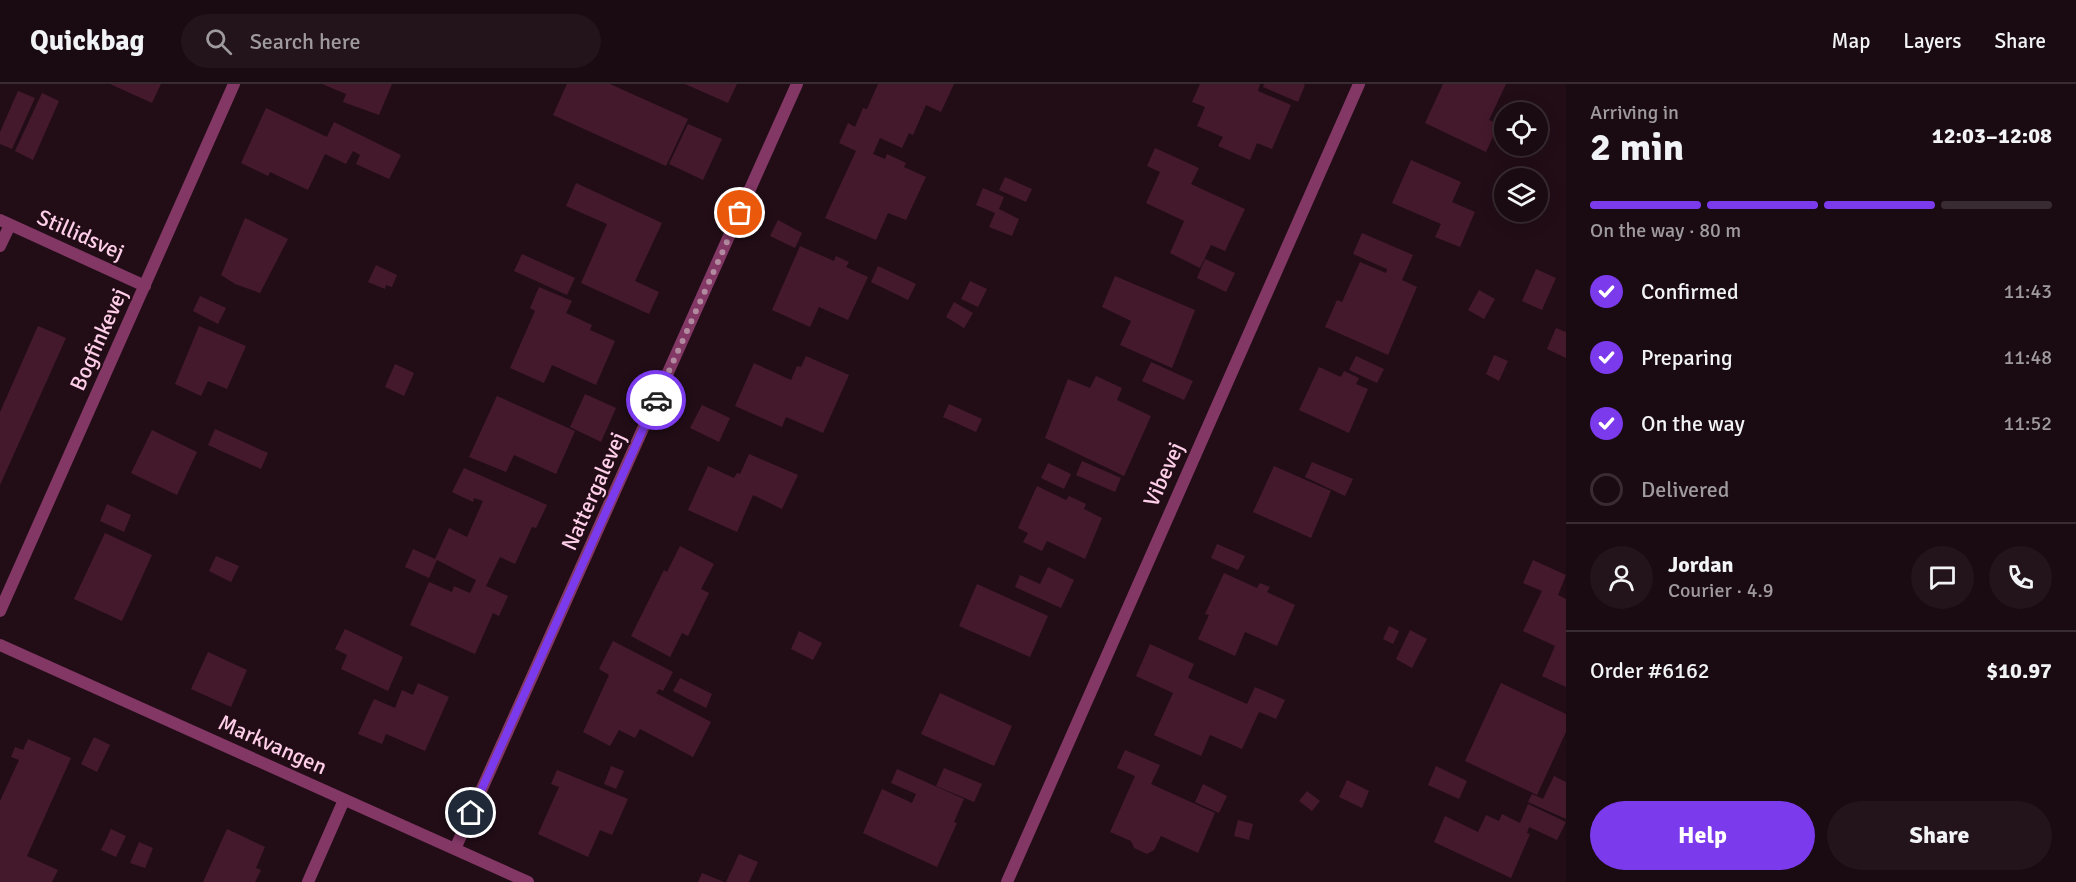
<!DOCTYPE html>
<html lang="en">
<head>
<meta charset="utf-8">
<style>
  body { margin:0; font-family:Signika,sans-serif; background:#23131a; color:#f1f3f6; height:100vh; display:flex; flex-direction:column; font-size:22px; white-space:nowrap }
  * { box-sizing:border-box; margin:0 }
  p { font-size:20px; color:#9f9a9f }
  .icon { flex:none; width:33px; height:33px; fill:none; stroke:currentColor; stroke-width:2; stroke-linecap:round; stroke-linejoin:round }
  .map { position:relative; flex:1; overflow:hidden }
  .sheet { display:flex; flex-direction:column; background:#1a0a11; width:510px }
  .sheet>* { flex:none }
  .tools { position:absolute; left:1494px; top:18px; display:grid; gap:12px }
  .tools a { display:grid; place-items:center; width:54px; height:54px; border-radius:50%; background:#1a0a11; box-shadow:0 3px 15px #0003,0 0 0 2px #382b31; font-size:30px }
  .pin { position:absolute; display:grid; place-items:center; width:51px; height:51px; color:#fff; margin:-26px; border:3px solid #fff; border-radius:50%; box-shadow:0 2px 6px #0007 }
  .courier { position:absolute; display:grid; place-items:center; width:60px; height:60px; margin:-30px; border:4px solid #7c3aed; border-radius:50%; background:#fff; color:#222; box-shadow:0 2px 8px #0007 }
  .overview em { font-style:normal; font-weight:700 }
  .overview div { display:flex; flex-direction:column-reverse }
  .overview { display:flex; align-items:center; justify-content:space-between; height:102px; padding:0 24px }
  h1 { font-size:39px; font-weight:700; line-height:45px }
  .bar { display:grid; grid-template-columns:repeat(4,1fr); gap:9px 6px; align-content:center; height:72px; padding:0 24px }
  .bar i { height:8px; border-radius:4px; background:#382b31 }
  .bar .active { background:#7c3aed }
  .bar p { grid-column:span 4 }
  .line { display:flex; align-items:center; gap:15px; padding:0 24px; border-top:2px solid #382b31 }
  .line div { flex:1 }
  .round { display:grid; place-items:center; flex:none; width:63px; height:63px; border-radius:32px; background:#23131a }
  ol { padding:0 24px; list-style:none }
  li { display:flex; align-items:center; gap:18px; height:66px }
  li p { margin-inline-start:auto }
  li .icon { padding:6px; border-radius:50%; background:#7c3aed; color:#fff; stroke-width:4 }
  li:last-child { color:#9f9a9f }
  li i { width:33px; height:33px; border:3px solid #382b31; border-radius:50% }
  .cta { display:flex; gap:12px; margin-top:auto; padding:12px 24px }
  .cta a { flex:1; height:69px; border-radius:36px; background:#7c3aed; color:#fff; font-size:24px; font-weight:700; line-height:69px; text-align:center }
  .cta a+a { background:#23131a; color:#f1f3f6 }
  header { display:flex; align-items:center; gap:36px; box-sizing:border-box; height:84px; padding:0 30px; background:#1a0a11; border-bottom:2px solid #382b31 }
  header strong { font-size:28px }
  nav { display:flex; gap:33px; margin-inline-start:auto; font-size:21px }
  .search { width:420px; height:54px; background:#23131a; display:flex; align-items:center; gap:15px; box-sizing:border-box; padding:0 21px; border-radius:33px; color:#9f9a9f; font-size:22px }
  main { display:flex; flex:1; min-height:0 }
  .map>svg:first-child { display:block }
  .building { fill:#44192c }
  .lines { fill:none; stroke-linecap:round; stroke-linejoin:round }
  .service { stroke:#823765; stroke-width:12 }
  .minor { stroke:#823765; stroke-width:12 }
  .done { stroke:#b28a9f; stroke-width:6; stroke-dasharray:0 10.8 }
  .route { stroke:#7c3aed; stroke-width:8 }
  .labels { text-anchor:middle; stroke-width:4.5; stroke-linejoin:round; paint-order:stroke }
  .street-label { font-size:22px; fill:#ffcee8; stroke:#220d17 }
</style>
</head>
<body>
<header>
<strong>Quickbag</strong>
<div class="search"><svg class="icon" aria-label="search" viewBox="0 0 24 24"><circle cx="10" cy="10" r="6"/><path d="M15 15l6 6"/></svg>Search here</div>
<nav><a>Map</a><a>Layers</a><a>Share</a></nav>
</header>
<main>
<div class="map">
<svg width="1566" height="798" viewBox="0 0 1566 798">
  <rect width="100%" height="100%" fill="#220d17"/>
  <path class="building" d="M 110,0 L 161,0 L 152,19 Z
    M 322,0 L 392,0 L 379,31 L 343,18 L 346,10 Z
    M 567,0 L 610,0 L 688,35 L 666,82 L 553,31 Z
    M 685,0 L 737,0 L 728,19 Z
    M 878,0 L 954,0 L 941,28 L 926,21 L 913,51 L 909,49 L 902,64 L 880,54 L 873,70 L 885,75 L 887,70 L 906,79 L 904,83 L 926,93 L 906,136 L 888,129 L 876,156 L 825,134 L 856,67 L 839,59 L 848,39 L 855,43 L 863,24 L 867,25 Z
    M 1200,0 L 1260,0 L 1258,7 L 1291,21 L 1272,65 L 1257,59 L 1250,76 L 1218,62 L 1223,53 L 1197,42 L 1205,23 L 1192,18 Z
    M 1264,0 L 1303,0 L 1305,1 L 1298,18 L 1263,3 Z
    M 1443,0 L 1506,0 L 1489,36 L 1499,40 L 1486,68 L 1425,39 Z
    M 18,7 L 35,14 L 12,65 L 0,60 L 0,48 Z
    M 42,9 L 59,17 L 33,76 L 15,67 Z
    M 266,24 L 327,53 L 334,38 L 401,71 L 389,95 L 356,80 L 360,71 L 353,67 L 346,80 L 325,70 L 308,106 L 270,88 L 268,92 L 241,79 Z
    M 688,40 L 722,55 L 703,96 L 669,80 Z
    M 1155,64 L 1199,84 L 1191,100 L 1245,125 L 1225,167 L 1211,161 L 1200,184 L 1170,169 L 1184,137 L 1146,119 L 1160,88 L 1147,82 Z
    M 1411,76 L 1461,98 L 1452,118 L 1475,128 L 1460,163 L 1435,153 L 1441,140 L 1392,119 Z
    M 1005,93 L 1032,105 L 1026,118 L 999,106 Z
    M 576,99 L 662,139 L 635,197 L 659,208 L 649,230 L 581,199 L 607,140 L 566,122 Z
    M 983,104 L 1004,113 L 999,125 L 1019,135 L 1012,152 L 989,143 L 995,129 L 976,121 Z
    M 245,134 L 288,155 L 260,209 L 235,200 L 221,191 Z
    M 778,136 L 802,149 L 795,164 L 770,152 Z
    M 1362,149 L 1413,171 L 1402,196 L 1417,203 L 1388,271 L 1325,243 L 1337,216 L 1342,218 L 1360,178 L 1386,189 L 1387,185 L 1353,170 Z
    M 800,162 L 834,177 L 836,172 L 849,178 L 846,183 L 868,193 L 848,236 L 819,223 L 810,243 L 772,226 Z
    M 522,170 L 575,194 L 567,211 L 514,187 Z
    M 1205,175 L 1235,189 L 1226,208 L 1197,194 Z
    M 376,181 L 397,191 L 392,203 L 386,201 L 385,205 L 368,198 Z
    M 878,182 L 916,200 L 908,216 L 871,198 Z
    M 1536,185 L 1556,194 L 1542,226 L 1522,217 Z
    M 1115,192 L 1195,226 L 1172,284 L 1120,261 L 1131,237 L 1102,223 Z
    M 970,197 L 987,205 L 978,223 L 961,215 Z
    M 539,203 L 572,217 L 566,229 L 592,241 L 590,246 L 615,257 L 596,301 L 552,281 L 544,299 L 510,284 L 535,227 L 530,224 Z
    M 1479,206 L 1495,215 L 1484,235 L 1468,226 Z
    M 200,212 L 226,224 L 218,240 L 193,227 Z
    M 954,218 L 973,229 L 964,244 L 946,233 Z
    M 38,242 L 66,254 L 0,401 L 0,328 Z
    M 199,242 L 246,262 L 227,305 L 208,297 L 201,312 L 175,300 Z
    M 1556,244 L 1566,248 L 1566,274 L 1547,265 Z
    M 1494,271 L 1508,277 L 1499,297 L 1486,290 Z
    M 806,272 L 849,291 L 823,349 L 786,333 L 782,343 L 735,322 L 754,279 L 791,296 L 797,282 L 801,283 Z
    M 1356,272 L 1384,285 L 1377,299 L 1349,286 Z
    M 1151,278 L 1193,297 L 1184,316 L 1142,297 Z
    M 395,280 L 414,289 L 404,312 L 385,303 Z
    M 1319,283 L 1341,293 L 1344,287 L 1359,294 L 1356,300 L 1368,305 L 1349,349 L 1299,326 Z
    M 1096,292 L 1122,304 L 1117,316 L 1151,332 L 1124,392 L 1045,354 L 1068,295 L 1090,304 Z
    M 585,310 L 616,324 L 601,358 L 570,343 Z
    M 497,312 L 575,347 L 556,390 L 514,371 L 506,388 L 469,373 Z
    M 949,320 L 982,335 L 976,348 L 943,333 Z
    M 702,321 L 730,334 L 719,358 L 690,344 Z
    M 215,345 L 268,369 L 261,385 L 208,361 Z
    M 152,346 L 197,368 L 177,411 L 131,389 Z
    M 749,370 L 798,391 L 782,425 L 753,411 L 737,448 L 688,426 L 708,382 L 734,394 L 737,389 L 740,390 Z
    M 1082,377 L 1121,394 L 1115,408 L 1076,391 Z
    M 1312,378 L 1353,395 L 1345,412 L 1305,393 Z
    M 1048,379 L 1071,390 L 1064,405 L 1041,394 Z
    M 1274,382 L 1331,407 L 1311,454 L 1253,428 Z
    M 464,384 L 547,421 L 536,444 L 532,443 L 515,480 L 500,473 L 486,502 L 508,512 L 499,532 L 493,529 L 475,570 L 410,541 L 429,498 L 452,508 L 454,502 L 470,509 L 476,496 L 437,476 L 429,494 L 405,483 L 413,465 L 435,475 L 449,444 L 467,453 L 483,417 L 474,414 L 473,418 L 452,408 Z
    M 1037,402 L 1066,416 L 1069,412 L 1086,420 L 1084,425 L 1102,434 L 1085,475 L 1047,457 L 1042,467 L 1023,458 L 1028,449 L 1018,444 Z
    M 107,420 L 131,431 L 124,448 L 100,437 Z
    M 105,449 L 152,471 L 122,537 L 74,515 Z
    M 1217,460 L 1245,472 L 1238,486 L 1211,474 Z
    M 680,462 L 714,480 L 701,505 L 709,509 L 688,552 L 682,549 L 670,573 L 631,552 L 664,486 L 667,488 Z
    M 216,472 L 239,482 L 231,498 L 209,487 Z
    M 1533,476 L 1566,491 L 1558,511 L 1566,515 L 1566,603 L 1542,592 L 1555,562 L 1523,547 L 1542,507 L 1523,499 Z
    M 1048,483 L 1074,496 L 1061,524 L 1015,503 L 1020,491 L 1040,500 Z
    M 1224,489 L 1257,504 L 1260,499 L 1270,503 L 1267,508 L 1295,521 L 1277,562 L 1245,548 L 1235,572 L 1198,555 L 1209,531 L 1205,530 Z
    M 977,500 L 1048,532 L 1030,573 L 959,542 Z
    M 1389,542 L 1399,547 L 1393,560 L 1383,555 Z
    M 345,545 L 403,573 L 388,607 L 341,585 L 347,571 L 335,565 Z
    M 1410,546 L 1427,555 L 1412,584 L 1396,575 Z
    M 799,547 L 822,559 L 813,576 L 791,565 Z
    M 613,557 L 673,588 L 663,607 L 659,605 L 656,609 L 711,638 L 693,673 L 640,645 L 635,654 L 619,646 L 610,662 L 583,648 L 609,591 L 599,585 Z
    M 1150,560 L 1194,580 L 1188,594 L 1247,620 L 1255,603 L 1285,616 L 1276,635 L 1259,628 L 1242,665 L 1210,651 L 1201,672 L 1154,651 L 1173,609 L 1136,592 Z
    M 208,568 L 247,586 L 231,623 L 191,605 Z
    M 680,594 L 712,610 L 706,624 L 673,607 Z
    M 418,599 L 449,613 L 425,667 L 386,650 L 382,660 L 358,650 L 374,615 L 395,624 L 402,606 L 413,611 Z
    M 1501,599 L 1566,630 L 1566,648 L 1537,711 L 1465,677 Z
    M 940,609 L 1012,642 L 994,682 L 921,650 Z
    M 94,653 L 110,661 L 97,688 L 81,680 Z
    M 28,655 L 71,674 L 27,772 L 58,786 L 52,798 L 0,798 L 0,717 L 19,676 L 11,673 L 15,663 L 23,666 Z
    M 1125,666 L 1160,681 L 1151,700 L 1215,729 L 1198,769 L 1161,752 L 1154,766 L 1147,770 L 1134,764 L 1131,757 L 1110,748 L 1135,692 L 1117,684 Z
    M 611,682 L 624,687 L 616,705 L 604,700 Z
    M 1436,682 L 1467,697 L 1459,715 L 1428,701 Z
    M 944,684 L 982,700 L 974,718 L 936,702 Z
    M 897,685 L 964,715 L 954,738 L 957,739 L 937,783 L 863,749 L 882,705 L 912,719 L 916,710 L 891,699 Z
    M 557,686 L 628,715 L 612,751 L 600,746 L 588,773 L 538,750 L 559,703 L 551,700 Z
    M 1554,692 L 1566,698 L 1566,735 L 1528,718 L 1532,710 L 1543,715 Z
    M 1347,696 L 1369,707 L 1362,724 L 1339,713 Z
    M 1203,700 L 1227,712 L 1219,729 L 1195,718 Z
    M 1307,707 L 1320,717 L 1312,727 L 1299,717 Z
    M 1528,720 L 1566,738 L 1557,756 L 1529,743 L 1527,749 L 1530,750 L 1511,794 L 1434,758 L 1445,732 L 1478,748 L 1486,731 L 1499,737 L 1502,730 L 1520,739 Z
    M 1238,736 L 1253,740 L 1249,756 L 1234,752 Z
    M 111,745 L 126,752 L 116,773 L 101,766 Z
    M 227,745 L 265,763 L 256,784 L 261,786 L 255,798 L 203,798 Z
    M 139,758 L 153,764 L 145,784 L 130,779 Z
    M 739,770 L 758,778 L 749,798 L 726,798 Z
    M 702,789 L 724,798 L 698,798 Z"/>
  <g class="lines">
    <path class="service" d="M 0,162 L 10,141"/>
    <path class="minor" d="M 0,136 L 145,202
      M 0,527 L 234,0
      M 0,561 L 528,798
      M 455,765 L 797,0
      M 308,798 L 344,716
      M 1007,798 L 1359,0"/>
  </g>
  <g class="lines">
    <path class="done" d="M 656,316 L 740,129"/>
    <path class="route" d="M 471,729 L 656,316"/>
  </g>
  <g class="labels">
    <g class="street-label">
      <text transform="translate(81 150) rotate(24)" y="8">Stillidsvej</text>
      <text transform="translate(98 255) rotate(-66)" y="8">Bogfinkevej</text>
      <text transform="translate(1163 390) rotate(-66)" y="8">Vibevej</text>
      <text transform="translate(593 407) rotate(-66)" y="8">Nattergalevej</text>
      <text transform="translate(273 660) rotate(24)" y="8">Markvangen</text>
    </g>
  </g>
</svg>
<div class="tools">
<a><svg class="icon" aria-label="locate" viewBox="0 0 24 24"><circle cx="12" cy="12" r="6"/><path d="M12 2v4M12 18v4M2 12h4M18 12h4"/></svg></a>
<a><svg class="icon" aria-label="layers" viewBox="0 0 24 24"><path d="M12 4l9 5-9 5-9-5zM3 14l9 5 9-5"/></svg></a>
</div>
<div class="pin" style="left:740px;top:129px;background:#ea580c"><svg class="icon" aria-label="bag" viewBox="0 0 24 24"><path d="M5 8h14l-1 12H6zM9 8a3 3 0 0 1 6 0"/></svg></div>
<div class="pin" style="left:471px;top:729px;background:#1f2937"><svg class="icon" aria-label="home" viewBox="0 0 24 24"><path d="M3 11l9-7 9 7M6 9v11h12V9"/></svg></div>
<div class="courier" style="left:656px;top:316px"><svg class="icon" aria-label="car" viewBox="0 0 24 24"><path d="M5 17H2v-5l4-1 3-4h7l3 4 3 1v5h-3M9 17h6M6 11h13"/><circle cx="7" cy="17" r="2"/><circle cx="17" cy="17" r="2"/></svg></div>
</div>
<section class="sheet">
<div class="overview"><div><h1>2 min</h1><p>Arriving in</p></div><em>12:03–12:08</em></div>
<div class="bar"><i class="active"></i><i class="active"></i><i class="active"></i><i></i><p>On the way · 80 m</p></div>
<ol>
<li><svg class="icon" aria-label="check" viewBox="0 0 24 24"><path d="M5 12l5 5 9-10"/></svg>Confirmed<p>11:43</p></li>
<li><svg class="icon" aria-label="check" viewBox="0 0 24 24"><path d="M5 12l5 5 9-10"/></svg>Preparing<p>11:48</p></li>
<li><svg class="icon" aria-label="check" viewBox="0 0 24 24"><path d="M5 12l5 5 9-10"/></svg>On the way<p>11:52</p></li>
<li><i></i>Delivered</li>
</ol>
<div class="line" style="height:108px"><a class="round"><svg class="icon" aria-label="person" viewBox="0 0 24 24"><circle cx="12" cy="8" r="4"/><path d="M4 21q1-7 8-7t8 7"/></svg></a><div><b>Jordan</b><p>Courier · 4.9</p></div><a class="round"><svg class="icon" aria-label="chat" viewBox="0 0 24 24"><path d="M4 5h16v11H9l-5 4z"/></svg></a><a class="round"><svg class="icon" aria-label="phone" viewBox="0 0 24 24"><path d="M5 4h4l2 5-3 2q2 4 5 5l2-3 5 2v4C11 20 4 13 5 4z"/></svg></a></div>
<div class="line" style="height:78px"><div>Order #6162</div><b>$10.97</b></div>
<div class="cta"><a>Help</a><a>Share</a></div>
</section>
</main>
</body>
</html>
